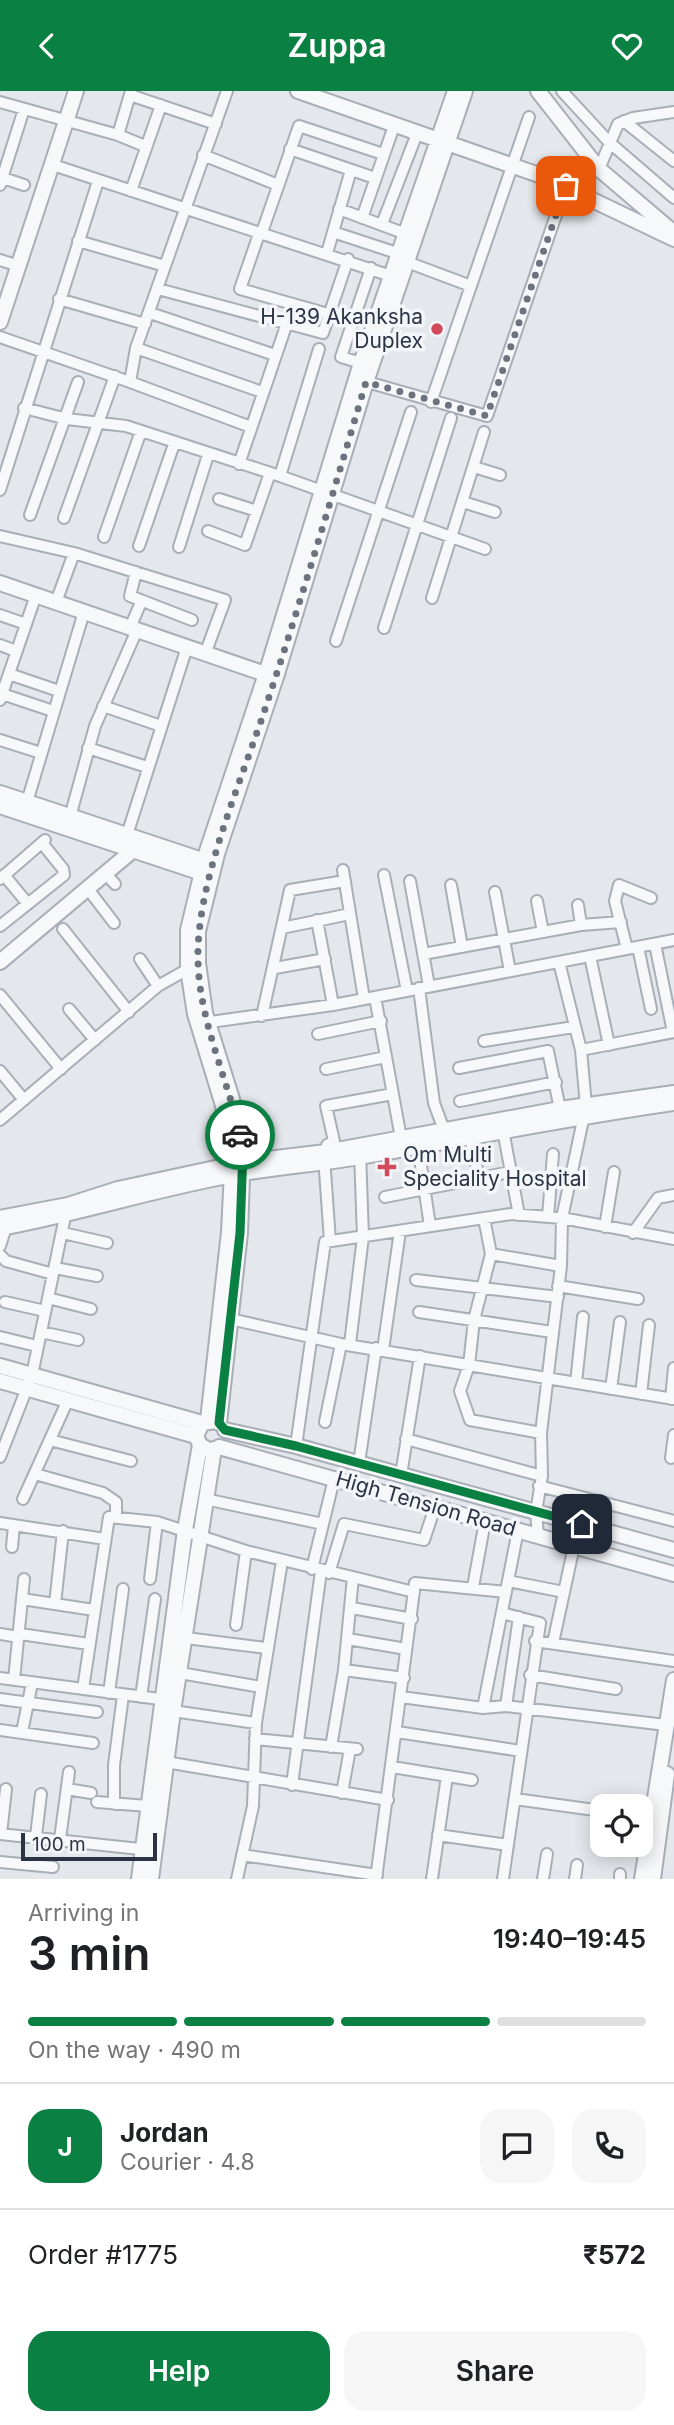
<!DOCTYPE html>
<html lang="en">
<head>
<meta charset="utf-8">
<style>
  body { margin:0; font-family:Inter,sans-serif; background:#f6f6f6; color:#202124; height:100vh; display:flex; flex-direction:column; font-size:26px; white-space:nowrap }
  * { box-sizing:border-box; margin:0 }
  p { font-size:23px; color:#757577 }
  .icon { flex:none; width:38px; height:38px; fill:none; stroke:currentColor; stroke-width:2; stroke-linecap:round; stroke-linejoin:round }
  .map { position:relative; height:1788px; overflow:hidden }
  .sheet { display:flex; flex-direction:column; background:#fff; flex:1 }
  .sheet>* { flex:none }
  .fabs { position:absolute; left:590px; top:1703px; display:grid; gap:14px }
  .fabs a { display:grid; place-items:center; width:63px; height:63px; border-radius:14px; background:#fff; box-shadow:0 4px 18px #0003; font-size:35px }
  .scale { position:absolute; left:21px; bottom:18px; width:136px; box-sizing:border-box; padding-left:7px; border:4px solid #2b3445; border-top:0; font-size:19px; line-height:24px; white-space:nowrap; color:#2b3445; -webkit-text-stroke:5px #f4f6f9; paint-order:stroke }
  .pin { position:absolute; display:grid; place-items:center; width:60px; height:60px; color:#fff; margin:-30px; border-radius:14px; box-shadow:0 4px 10px #0006 }
  .courier { position:absolute; display:grid; place-items:center; width:70px; height:70px; margin:-35px; border:5px solid #0b8043; border-radius:50%; background:#fff; color:#222; box-shadow:0 2px 9px #0007 }
  .headline em { font-style:normal; font-weight:600 }
  .headline div { display:flex; flex-direction:column-reverse }
  .headline { display:flex; align-items:center; justify-content:space-between; height:119px; padding:0 28px }
  h1 { font-size:46px; font-weight:600; line-height:52px }
  .bar { display:grid; grid-template-columns:repeat(4,1fr); gap:10px 7px; align-content:center; height:84px; padding:0 28px }
  .bar i { height:9px; border-radius:5px; background:#e0e0e0 }
  .bar .on { background:#0b8043 }
  .bar p { grid-column:span 4 }
  .line { display:flex; align-items:center; gap:18px; padding:0 28px; border-top:2px solid #e0e0e0 }
  .line div { flex:1 }
  .round { display:grid; place-items:center; flex:none; width:74px; height:74px; border-radius:21px; background:#f6f6f6 }
  .primary-button { display:flex; gap:14px; margin-top:auto; padding:14px 28px }
  .primary-button a { flex:1; height:80px; border-radius:21px; background:#0b8043; color:#fff; font-size:28px; font-weight:600; line-height:80px; text-align:center }
  .primary-button a+a { background:#f6f6f6; color:#202124 }
  header { display:flex; justify-content:space-between; align-items:center; height:91px; padding:0 28px; background:#0b8043; color:#fff; font-size:32px; font-weight:600 }
  .map>svg:first-child { display:block }
  .lines { fill:none; stroke-linecap:round; stroke-linejoin:round }
  .minor-casing { stroke:#a9aeb7; stroke-width:14 }
  .tertiary-casing { stroke:#a9aeb7; stroke-width:18 }
  .minor { stroke:#f7f8fa; stroke-width:10 }
  .tertiary { stroke:#f7f8fa; stroke-width:14 }
  .done { stroke:#6c737f; stroke-width:7; stroke-dasharray:0 12.6 }
  .route { stroke:#0b8043; stroke-width:9 }
  .poi-dot { fill:#d1495b; stroke:#f4f6f9; stroke-width:2.5 }
  .labels { text-anchor:middle; stroke-width:7; stroke-linejoin:round; paint-order:stroke }
  .poi-label { font-size:21px; fill:#2b3445; stroke:#f4f6f9; text-anchor:end }
  .street-label { font-size:21px; fill:#2b3445; stroke:#f4f6f9 }
</style>
</head>
<body>
<header><svg class="icon" aria-label="back" viewBox="0 0 24 24"><path d="M15 5l-7 7 7 7"/></svg>Zuppa<svg class="icon" aria-label="heart" viewBox="0 0 24 24"><path d="M12 20l-8-8c-3-5 5-10 8-4 3-6 11-1 8 4z"/></svg></header>
<div class="map">
<svg width="674" height="1788" viewBox="0 0 674 1788">
  <rect width="100%" height="100%" fill="#e4e7ec"/>
  <g class="lines">
    <defs>
      <path id="minor" d="M 562,0 L 609,51 L 674,107
        M 130,4 L 216,33
        M 0,11 L 118,44 L 145,55
        M 624,30 L 674,70
        M 118,44 L 131,0
        M 290,58 L 375,87
        M 203,64 L 278,94
        M 53,74 L 391,185
        M 599,78 L 618,33 L 633,27 L 674,21
        M 0,86 L 24,94
        M 0,94 L 24,18
        M 131,100 L 161,14
        M 339,118 L 406,143
        M 362,127 L 395,32
        M 382,133 L 418,40
        M 333,141 L 400,163
        M 259,143 L 240,198 L 328,223
        M 261,144 L 299,35 L 383,63
        M 78,150 L 165,175
        M 327,162 L 351,79
        M 0,169 L 16,174
        M 407,171 L 471,195
        M 158,198 L 323,242 L 348,168
        M 59,208 L 145,233
        M 150,222 L 275,264
        M 0,246 L 130,291 L 136,257 L 227,0
        M 136,257 L 262,301
        M 361,272 L 341,266 L 371,177
        M 360,289 L 487,325 L 566,95
        M 130,291 L 251,336
        M 431,311 L 529,26
        M 24,317 L 67,328 L 126,335 L 280,385 L 485,458
        M 239,373 L 287,232
        M 474,376 L 500,384
        M 280,385 L 319,258
        M 0,399 L 98,90
        M 219,408 L 257,420
        M 463,411 L 495,421
        M 30,424 L 78,291
        M 64,427 L 115,285
        M 208,440 L 245,454 L 270,382
        M 0,445 L 74,462 L 225,509 L 205,563
        M 104,446 L 141,340
        M 139,455 L 174,353
        M 179,456 L 208,364
        M 136,481 L 130,505 L 192,529
        M 432,507 L 484,341
        M 56,511 L 74,462
        M 0,524 L 26,533
        M 130,537 L 141,511
        M 384,537 L 451,327
        M 336,550 L 411,321
        M 0,554 L 16,560
        M 9,583 L 59,600
        M 2,603 L 53,620
        M 0,609 L 36,504
        M 103,615 L 161,635
        M 0,649 L 41,662
        M 88,657 L 147,676
        M 27,711 L 84,521
        M 70,726 L 95,635 L 137,539
        M 127,744 L 187,556
        M 343,779 L 364,908
        M 106,783 L 115,793
        M 4,784 L 28,813
        M 384,784 L 407,900
        M 0,788 L 45,749
        M 410,790 L 429,895
        M 451,794 L 462,856
        M 88,798 L 114,832
        M 495,801 L 510,880
        M 537,810 L 543,841
        M 578,814 L 581,834
        M 317,829 L 333,914
        M 0,835 L 64,784 L 63,778 L 42,752
        M 282,837 L 350,823
        M 63,838 L 129,921
        M 655,853 L 673,941
        M 638,856 L 651,918
        M 627,858 L 615,810 L 619,794 L 651,807
        M 423,863 L 581,834 L 621,831
        M 590,865 L 609,954
        M 140,868 L 158,895
        M 275,877 L 325,868
        M 419,897 L 434,1012 L 444,1039
        M 0,904 L 61,978
        M 375,906 L 401,1047
        M 69,918 L 95,949
        M 262,925 L 290,799 L 345,790
        M 203,932 L 333,914 L 674,849
        M 318,943 L 381,930
        M 484,950 L 574,936
        M 581,959 L 674,941
        M 459,977 L 548,960 L 560,1018
        M 326,978 L 386,966
        M 0,980 L 24,1009
        M 460,1010 L 556,991
        M 0,1029 L 158,895 L 188,878
        M 503,1039 L 519,1124
        M 470,1045 L 479,1088
        M 417,1048 L 430,1135
        M 326,1061 L 327,1054 L 334,1050 L 326,1015 L 393,1003
        M 324,1066 L 330,1150
        M 385,1106 L 510,1081
        M 548,1126 L 553,1063
        M 484,1127 L 491,1163
        M 605,1136 L 614,1081
        M 63,1142 L 107,1152
        M 633,1142 L 658,1107 L 674,1104
        M 0,1155 L 6,1136
        M 0,1164 L 6,1170 L 53,1183
        M 55,1177 L 97,1185
        M 416,1189 L 558,1206
        M 558,1195 L 638,1208
        M 48,1207 L 91,1218
        M 5,1211 L 45,1220
        M 419,1221 L 552,1241
        M 226,1227 L 341,1253 L 674,1308
        M 41,1241 L 78,1249
        M 0,1246 L 37,1255
        M 350,1253 L 363,1146 L 360,1061
        M 383,1259 L 400,1140
        M 576,1292 L 583,1226
        M 611,1298 L 620,1231
        M 641,1303 L 649,1234
        M 671,1308 L 674,1277
        M 325,1331 L 341,1253
        M 541,1342 L 470,1329 L 460,1300 L 469,1274 L 474,1229 L 491,1163 L 561,1175
        M 406,1348 L 542,1385
        M 50,1349 L 131,1370
        M 296,1355 L 325,1151 L 511,1123 L 562,1127 L 674,1148
        M 0,1366 L 32,1284 L 67,1116
        M 671,1367 L 674,1344
        M 359,1372 L 376,1257
        M 35,1383 L 103,1402 L 116,1411 L 116,1426
        M 401,1384 L 420,1265
        M 539,1395 L 674,1430
        M 23,1408 L 67,1311
        M 205,1408 L 323,1433
        M 0,1432 L 105,1448
        M 518,1439 L 483,1617 L 506,1615 L 666,1634
        M 538,1445 L 536,1421 L 542,1385 L 541,1342 L 561,1175 L 562,1127 L 586,1015 L 581,959 L 559,871
        M 12,1456 L 14,1434
        M 312,1478 L 334,1388
        M 329,1482 L 344,1433 L 424,1449 L 435,1416
        M 150,1488 L 157,1431
        M 508,1490 L 564,1501
        M 473,1496 L 485,1430
        M 22,1508 L 94,1519
        M 55,1513 L 63,1440
        M 352,1517 L 412,1528
        M 502,1522 L 540,1532 L 503,1788
        M 236,1534 L 246,1460
        M 0,1543 L 19,1546
        M 20,1543 L 89,1553
        M 186,1547 L 266,1557
        M 348,1548 L 406,1558
        M 535,1550 L 674,1570
        M 553,1552 L 574,1455
        M 344,1579 L 404,1587
        M 180,1582 L 261,1596
        M 530,1584 L 616,1598
        M 0,1587 L 167,1609
        M 14,1589 L 24,1488
        M 83,1598 L 109,1426 L 157,1431 L 246,1460 L 414,1501
        M 109,1602 L 123,1498
        M 141,1606 L 155,1508
        M 401,1606 L 483,1617
        M 0,1608 L 97,1621
        M 506,1615 L 519,1526
        M 173,1620 L 256,1632
        M 0,1639 L 93,1652
        M 22,1641 L 32,1592
        M 397,1641 L 521,1660
        M 255,1648 L 357,1658
        M 331,1656 L 344,1579 L 353,1486
        M 166,1671 L 388,1709
        M 392,1676 L 472,1689
        M 292,1694 L 321,1480
        M 67,1698 L 91,1702
        M 342,1702 L 350,1658
        M 515,1708 L 602,1720
        M 97,1711 L 148,1715
        M 114,1713 L 114,1674 L 123,1604
        M 0,1743 L 149,1759
        M 1,1743 L 6,1698
        M 438,1744 L 508,1754
        M 36,1745 L 41,1703
        M 60,1748 L 69,1681
        M 242,1764 L 377,1784
        M 0,1771 L 53,1776
        M 237,1788 L 253,1715 L 256,1632 L 282,1470
        M 376,1788 L 415,1492 L 506,1501
        M 432,1788 L 447,1685
        M 543,1788 L 547,1763
        M 575,1788 L 577,1774
        M 620,1788 L 620,1783"/>
      <path id="tertiary" d="M 298,0 L 542,85 L 674,148
        M 538,0 L 599,78 L 673,141
        M 0,231 L 76,0
        M 0,492 L 274,586
        M 0,702 L 211,772
        M 0,715 L 211,785
        M 0,871 L 138,755
        M 0,1127 L 68,1114 L 118,1098 L 243,1071 L 326,1061 L 560,1018 L 674,1002
        M 0,1137 C 82,1122 161,1096 244,1082 C 282,1075 321,1073 359,1066 C 464,1048 568,1027 674,1012
        M 0,1275 L 202,1332
        M 0,1290 L 196,1345 L 200,1354 L 207,1358
        M 208,1329 L 229,1141 L 233,1060 L 222,1011 L 195,923 L 188,878 L 188,839 L 207,760 L 266,583 L 361,272 L 455,0
        M 219,1332 L 240,1142 L 243,1059 L 232,1008 L 205,922 L 198,872 L 198,840 L 217,763 L 276,586 L 366,291 L 465,0
        M 225,1339 L 296,1355 L 674,1459
        M 196,1345 L 202,1332 L 216,1330
        M 219,1356 L 674,1483
        M 139,1788 L 185,1439 L 200,1354
        M 151,1788 L 173,1620 L 214,1358
        M 642,1788 L 674,1589
        M 653,1788 L 667,1683"/>
    </defs>
    <use href="#minor" class="minor-casing"/>
    <use href="#tertiary" class="tertiary-casing"/>
    <use href="#minor" class="minor"/>
    <use href="#tertiary" class="tertiary"/>
  </g>
  <g class="lines">
    <path class="done" d="M 240,1044 C 227,986 199,929 198,869 C 196,791 242,689 266,615 C 302,507 334,399 366,291 L 487,325 L 566,95"/>
    <path class="route" d="M 240,1044 L 243,1059 L 240,1142 L 219,1332 L 225,1339 L 296,1355 L 582,1433"/>
  </g>
  <g class="poi-dot">
    <circle cx="437" cy="238" r="7"/>
    <path d="M383.5 1065.5h7v7h7v7h-7v7h-7v-7h-7v-7h7z"/>
  </g>
  <g class="labels">
    <g class="poi-label">
      <text x="423" y="233">H-139 Akanksha<tspan x="423" dy="24">Duplex</tspan></text>
      <text x="403" y="1071" text-anchor="start">Om Multi<tspan x="403" dy="24">Speciality Hospital</tspan></text>
    </g>
    <g class="street-label">
      <text transform="translate(426 1413) rotate(16)" y="7">High Tension Road</text>
    </g>
  </g>
</svg>
<div class="fabs">
<a><svg class="icon" aria-label="locate" viewBox="0 0 24 24"><circle cx="12" cy="12" r="6"/><path d="M12 2v4M12 18v4M2 12h4M18 12h4"/></svg></a>
</div>
<div class="scale">100 m</div>
<div class="pin" style="left:566px;top:95px;background:#ea580c"><svg class="icon" aria-label="bag" viewBox="0 0 24 24"><path d="M5 8h14l-1 12H6zM9 8a3 3 0 0 1 6 0"/></svg></div>
<div class="pin" style="left:582px;top:1433px;background:#1f2937"><svg class="icon" aria-label="home" viewBox="0 0 24 24"><path d="M3 11l9-7 9 7M6 9v11h12V9"/></svg></div>
<div class="courier" style="left:240px;top:1044px"><svg class="icon" aria-label="car" viewBox="0 0 24 24"><path d="M5 17H2v-5l4-1 3-4h7l3 4 3 1v5h-3M9 17h6M6 11h13"/><circle cx="7" cy="17" r="2"/><circle cx="17" cy="17" r="2"/></svg></div>
</div>
<section class="sheet">
<div class="headline"><div><h1>3 min</h1><p>Arriving in</p></div><em>19:40–19:45</em></div>
<div class="bar"><i class="on"></i><i class="on"></i><i class="on"></i><i></i><p>On the way · 490 m</p></div>
<div class="line" style="height:126px"><b class="round" style="background:#0b8043;color:#fff">J</b><div><b>Jordan</b><p>Courier · 4.8</p></div><a class="round"><svg class="icon" aria-label="chat" viewBox="0 0 24 24"><path d="M4 5h16v11H9l-5 4z"/></svg></a><a class="round"><svg class="icon" aria-label="phone" viewBox="0 0 24 24"><path d="M5 4h4l2 5-3 2q2 4 5 5l2-3 5 2v4C11 20 4 13 5 4z"/></svg></a></div>
<div class="line" style="height:91px"><div>Order #1775</div><b>₹572</b></div>
<div class="primary-button"><a>Help</a><a>Share</a></div>
</section>
</body>
</html>
